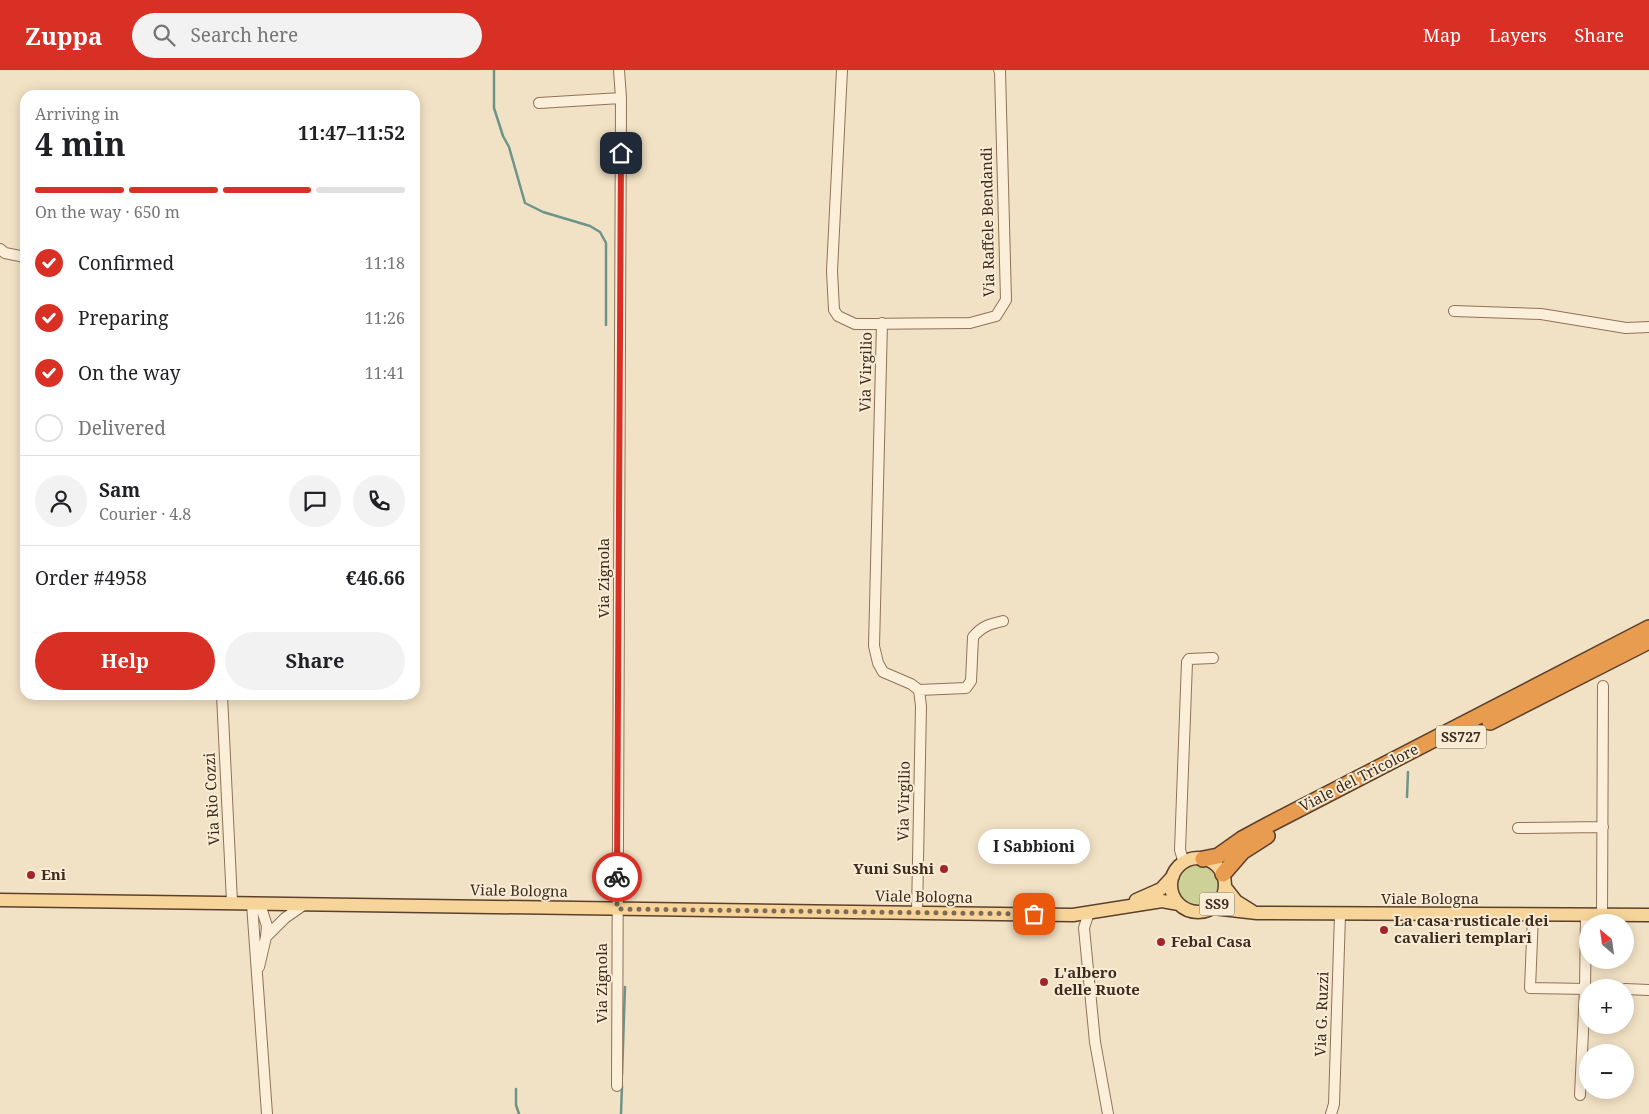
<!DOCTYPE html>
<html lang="en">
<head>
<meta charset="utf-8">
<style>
  body { margin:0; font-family:"Noto Serif",serif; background:#f2f2f2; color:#202124; height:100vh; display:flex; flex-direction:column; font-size:19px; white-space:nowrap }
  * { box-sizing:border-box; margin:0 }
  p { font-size:16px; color:#757577 }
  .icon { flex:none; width:28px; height:28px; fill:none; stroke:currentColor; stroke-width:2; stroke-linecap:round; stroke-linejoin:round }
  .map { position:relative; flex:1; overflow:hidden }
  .details { position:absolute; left:20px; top:20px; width:400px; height:610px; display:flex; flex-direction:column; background:#fff; border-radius:15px; box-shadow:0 2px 12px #0003 }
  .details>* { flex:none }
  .needle { width:32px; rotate:331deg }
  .fabs { position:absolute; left:1579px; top:844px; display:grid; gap:10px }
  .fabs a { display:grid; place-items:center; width:55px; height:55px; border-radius:50%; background:#fff; box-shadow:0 2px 12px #0003; font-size:25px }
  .pin { position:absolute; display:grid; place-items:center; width:42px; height:42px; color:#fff; margin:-21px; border-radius:10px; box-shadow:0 2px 8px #0006 }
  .courier { position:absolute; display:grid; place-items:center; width:50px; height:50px; margin:-25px; border:4px solid #d93025; border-radius:50%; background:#fff; color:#222; box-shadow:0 1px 6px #0007 }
  .bubble { position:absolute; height:35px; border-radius:18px; background:#fff; box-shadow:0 2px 12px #0003; font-size:16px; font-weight:700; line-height:35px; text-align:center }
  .head em { font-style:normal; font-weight:700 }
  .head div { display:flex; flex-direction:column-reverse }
  .head { display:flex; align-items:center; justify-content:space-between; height:85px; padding:0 15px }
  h1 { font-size:32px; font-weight:700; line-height:38px }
  .bar { display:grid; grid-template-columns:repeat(4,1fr); gap:8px 5px; align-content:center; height:60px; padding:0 15px }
  .bar i { height:6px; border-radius:4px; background:#e0e0e0 }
  .bar .current { background:#d93025 }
  .bar p { grid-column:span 4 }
  .line { display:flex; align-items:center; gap:12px; padding:0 15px; border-top:1px solid #e0e0e0 }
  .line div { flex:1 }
  .round { display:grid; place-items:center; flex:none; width:52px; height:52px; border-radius:26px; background:#f2f2f2 }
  ol { padding:0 15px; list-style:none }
  li { display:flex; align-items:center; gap:15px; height:55px }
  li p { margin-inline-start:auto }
  li .icon { padding:5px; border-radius:50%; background:#d93025; color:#fff; stroke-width:4 }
  li:last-child { color:#757577 }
  li i { width:28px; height:28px; border:2px solid #e0e0e0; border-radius:50% }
  .cta { display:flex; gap:10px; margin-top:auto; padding:10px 15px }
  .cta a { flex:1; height:58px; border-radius:30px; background:#d93025; color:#fff; font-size:20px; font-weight:700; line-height:58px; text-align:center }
  .cta a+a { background:#f2f2f2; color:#202124 }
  header { display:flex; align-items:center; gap:30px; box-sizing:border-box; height:70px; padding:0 25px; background:#d93025; color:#fff }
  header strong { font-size:24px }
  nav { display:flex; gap:28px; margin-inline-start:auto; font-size:18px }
  .search { width:350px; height:45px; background:#f2f2f2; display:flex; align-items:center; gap:12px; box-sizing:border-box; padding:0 18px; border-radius:28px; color:#757577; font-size:19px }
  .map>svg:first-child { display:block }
  .green { fill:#ced197 }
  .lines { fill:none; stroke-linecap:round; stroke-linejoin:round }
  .stream { stroke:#6c9488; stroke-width:2.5 }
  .minor-casing { stroke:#8f7259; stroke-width:12 }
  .major-casing { stroke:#5c402d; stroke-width:15 }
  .highway-casing { stroke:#5c402d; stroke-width:18 }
  .minor { stroke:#fbefd9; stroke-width:10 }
  .major { stroke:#f7d59a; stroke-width:12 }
  .highway { stroke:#e79c4f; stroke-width:15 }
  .done { stroke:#7d6b58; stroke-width:5; stroke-dasharray:0 9 }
  .route { stroke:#d93025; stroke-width:6 }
  .poi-dot { fill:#a3242c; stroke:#f8ecd5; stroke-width:2 }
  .labels { text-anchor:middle; stroke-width:4; stroke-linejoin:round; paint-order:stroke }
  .shield { fill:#f8ecd5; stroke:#766555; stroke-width:1 }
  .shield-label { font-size:14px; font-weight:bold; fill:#3e2b1e }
  .street-label { font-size:15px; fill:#3e2b1e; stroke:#f8ecd5 }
  .poi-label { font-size:15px; font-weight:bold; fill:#3e2b1e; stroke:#f8ecd5; text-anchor:start }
</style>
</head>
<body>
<header>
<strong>Zuppa</strong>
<div class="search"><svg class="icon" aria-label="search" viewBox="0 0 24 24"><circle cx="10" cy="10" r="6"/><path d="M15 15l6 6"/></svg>Search here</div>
<nav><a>Map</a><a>Layers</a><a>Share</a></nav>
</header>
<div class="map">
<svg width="1649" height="1044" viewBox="0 0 1649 1044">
  <rect width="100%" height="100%" fill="#f2e2c5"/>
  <path class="green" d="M1177 815a21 21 0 1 1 42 0a21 21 0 1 1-42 0Z"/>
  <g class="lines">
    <path class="stream" d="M 494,0 L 494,38 L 503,66 L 509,77 L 525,133 L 543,142 L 590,156 L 600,162 L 606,173 L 606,255
      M 1407,727 L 1408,702
      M 622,1005 L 625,917
      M 516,1019 L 516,1035 L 519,1044
      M 621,1044 L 622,1016"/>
    <defs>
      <path id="minor" d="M 842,0 L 832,201 L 834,240 L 838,246 L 855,254 L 970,253 L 996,246 L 1006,230 L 1000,1 L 999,0
        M 539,33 L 621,28
        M 0,179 L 5,183 L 25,187
        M 1454,241 L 1541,244 L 1626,258 L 1649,257
        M 882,253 L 874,576 L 878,593 L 883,602 L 911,614 L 919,620 L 921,636 L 917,843
        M 919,620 L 966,618 L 971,611 L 973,567 C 982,556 990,554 1003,551
        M 222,625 L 232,832
        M 1518,758 L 1603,757
        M 1184,793 L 1180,780 L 1187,592 L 1189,589 L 1213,588
        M 252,834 L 267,1044
        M 1089,842 L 1084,858 L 1095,972 L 1108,1044
        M 1533,845 L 1530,918 L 1588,919
        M 1602,845 L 1603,616
        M 266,867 L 285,848 L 305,834
        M 259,897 L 266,867 L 267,856 L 260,834
        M 1625,919 L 1649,920
        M 617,1016 L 621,28 L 619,0
        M 1580,1025 L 1585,919 L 1586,845
        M 1331,1044 L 1334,1034 L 1340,845"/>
      <path id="major" d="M1171 815a27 27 0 1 1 54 0a27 27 0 1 1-54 0Z
        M 1225,817 L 1236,831 L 1252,841
        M 0,830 L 1073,845 L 1162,831 L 1179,834
        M 1136,830 L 1161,819 L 1173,806
        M 1213,838 L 1257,843 L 1649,845"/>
      <path id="highway" d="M 1490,652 L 1649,571
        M 1203,789 L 1218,786 L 1242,769 L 1268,755 L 1649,558
        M 1223,804 L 1242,782 L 1267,766"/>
    </defs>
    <use href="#minor" class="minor-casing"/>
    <use href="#major" class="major-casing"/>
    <use href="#highway" class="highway-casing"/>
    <use href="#minor" class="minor"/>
    <use href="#major" class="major"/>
    <use href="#highway" class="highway"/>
  </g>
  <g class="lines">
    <path class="done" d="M 617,807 L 617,839 L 1034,844"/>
    <path class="route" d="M 617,807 L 621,83"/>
  </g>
  <g class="poi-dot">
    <circle cx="944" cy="799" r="5"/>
    <circle cx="31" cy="805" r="5"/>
    <circle cx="1384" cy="860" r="5"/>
    <circle cx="1161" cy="872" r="5"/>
    <circle cx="1044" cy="912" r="5"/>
  </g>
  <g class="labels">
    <g class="shield">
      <rect x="1436" y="655.5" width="50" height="23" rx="4"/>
      <rect x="1199.5" y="822.5" width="35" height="23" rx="4"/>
    </g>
    <g class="shield-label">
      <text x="1461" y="672">SS727</text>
      <text x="1217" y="839">SS9</text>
    </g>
    <g class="street-label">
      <text transform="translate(988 152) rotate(-91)" y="5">Via Raffele Bendandi</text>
      <text transform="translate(866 302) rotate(-89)" y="5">Via Virgilio</text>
      <text transform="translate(604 508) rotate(-90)" y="5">Via Zignola</text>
      <text transform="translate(1359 708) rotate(-27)" y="5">Viale del Tricolore</text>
      <text transform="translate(212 729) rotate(-93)" y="5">Via Rio Cozzi</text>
      <text transform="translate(904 731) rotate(-89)" y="5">Via Virgilio</text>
      <text transform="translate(519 821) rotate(1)" y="5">Viale Bologna</text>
      <text transform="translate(924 827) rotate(1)" y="5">Viale Bologna</text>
      <text x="1430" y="834">Viale Bologna</text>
      <text transform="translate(602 913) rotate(-90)" y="5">Via Zignola</text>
      <text transform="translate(1322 944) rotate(-88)" y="5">Via G. Ruzzi</text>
    </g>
    <g class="poi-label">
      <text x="934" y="804" text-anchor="end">Yuni Sushi</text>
      <text x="41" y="810">Eni</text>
      <text x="1394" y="856">La casa rusticale dei<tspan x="1394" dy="17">cavalieri templari</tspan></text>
      <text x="1171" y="877">Febal Casa</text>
      <text x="1054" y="908">L'albero<tspan x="1054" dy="17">delle Ruote</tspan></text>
    </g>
  </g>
</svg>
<div class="fabs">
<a><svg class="needle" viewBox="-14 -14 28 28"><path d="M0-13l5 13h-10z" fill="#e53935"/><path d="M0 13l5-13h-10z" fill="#757577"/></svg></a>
<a>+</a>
<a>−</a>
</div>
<div class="pin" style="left:1034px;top:844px;background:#ea580c"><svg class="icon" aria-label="bag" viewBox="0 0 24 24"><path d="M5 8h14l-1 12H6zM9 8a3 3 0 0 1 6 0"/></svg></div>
<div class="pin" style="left:621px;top:83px;background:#1f2937"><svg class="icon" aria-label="home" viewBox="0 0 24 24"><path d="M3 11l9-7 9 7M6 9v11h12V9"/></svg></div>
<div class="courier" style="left:617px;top:807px"><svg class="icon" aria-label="bike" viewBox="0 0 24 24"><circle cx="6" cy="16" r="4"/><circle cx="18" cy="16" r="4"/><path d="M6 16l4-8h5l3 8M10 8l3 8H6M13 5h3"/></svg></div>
<div class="bubble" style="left:978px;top:759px;width:112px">I Sabbioni</div>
<section class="details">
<div class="head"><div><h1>4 min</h1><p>Arriving in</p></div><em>11:47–11:52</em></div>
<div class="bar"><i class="current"></i><i class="current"></i><i class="current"></i><i></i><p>On the way · 650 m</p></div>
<ol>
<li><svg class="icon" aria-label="check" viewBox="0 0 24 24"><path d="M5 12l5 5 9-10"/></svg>Confirmed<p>11:18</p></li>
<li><svg class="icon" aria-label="check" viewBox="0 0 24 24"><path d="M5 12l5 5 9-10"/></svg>Preparing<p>11:26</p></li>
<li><svg class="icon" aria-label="check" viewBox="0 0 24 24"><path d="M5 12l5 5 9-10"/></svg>On the way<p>11:41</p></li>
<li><i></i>Delivered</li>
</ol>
<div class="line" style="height:90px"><a class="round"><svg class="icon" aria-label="person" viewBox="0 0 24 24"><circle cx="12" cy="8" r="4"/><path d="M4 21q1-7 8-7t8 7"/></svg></a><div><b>Sam</b><p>Courier · 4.8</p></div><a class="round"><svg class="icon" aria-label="chat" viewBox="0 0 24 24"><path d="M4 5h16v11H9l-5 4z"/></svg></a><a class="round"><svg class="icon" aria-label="phone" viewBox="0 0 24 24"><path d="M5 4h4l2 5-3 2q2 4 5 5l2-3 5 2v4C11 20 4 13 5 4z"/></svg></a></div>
<div class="line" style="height:65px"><div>Order #4958</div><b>€46.66</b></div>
<div class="cta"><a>Help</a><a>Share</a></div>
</section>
</div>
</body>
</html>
